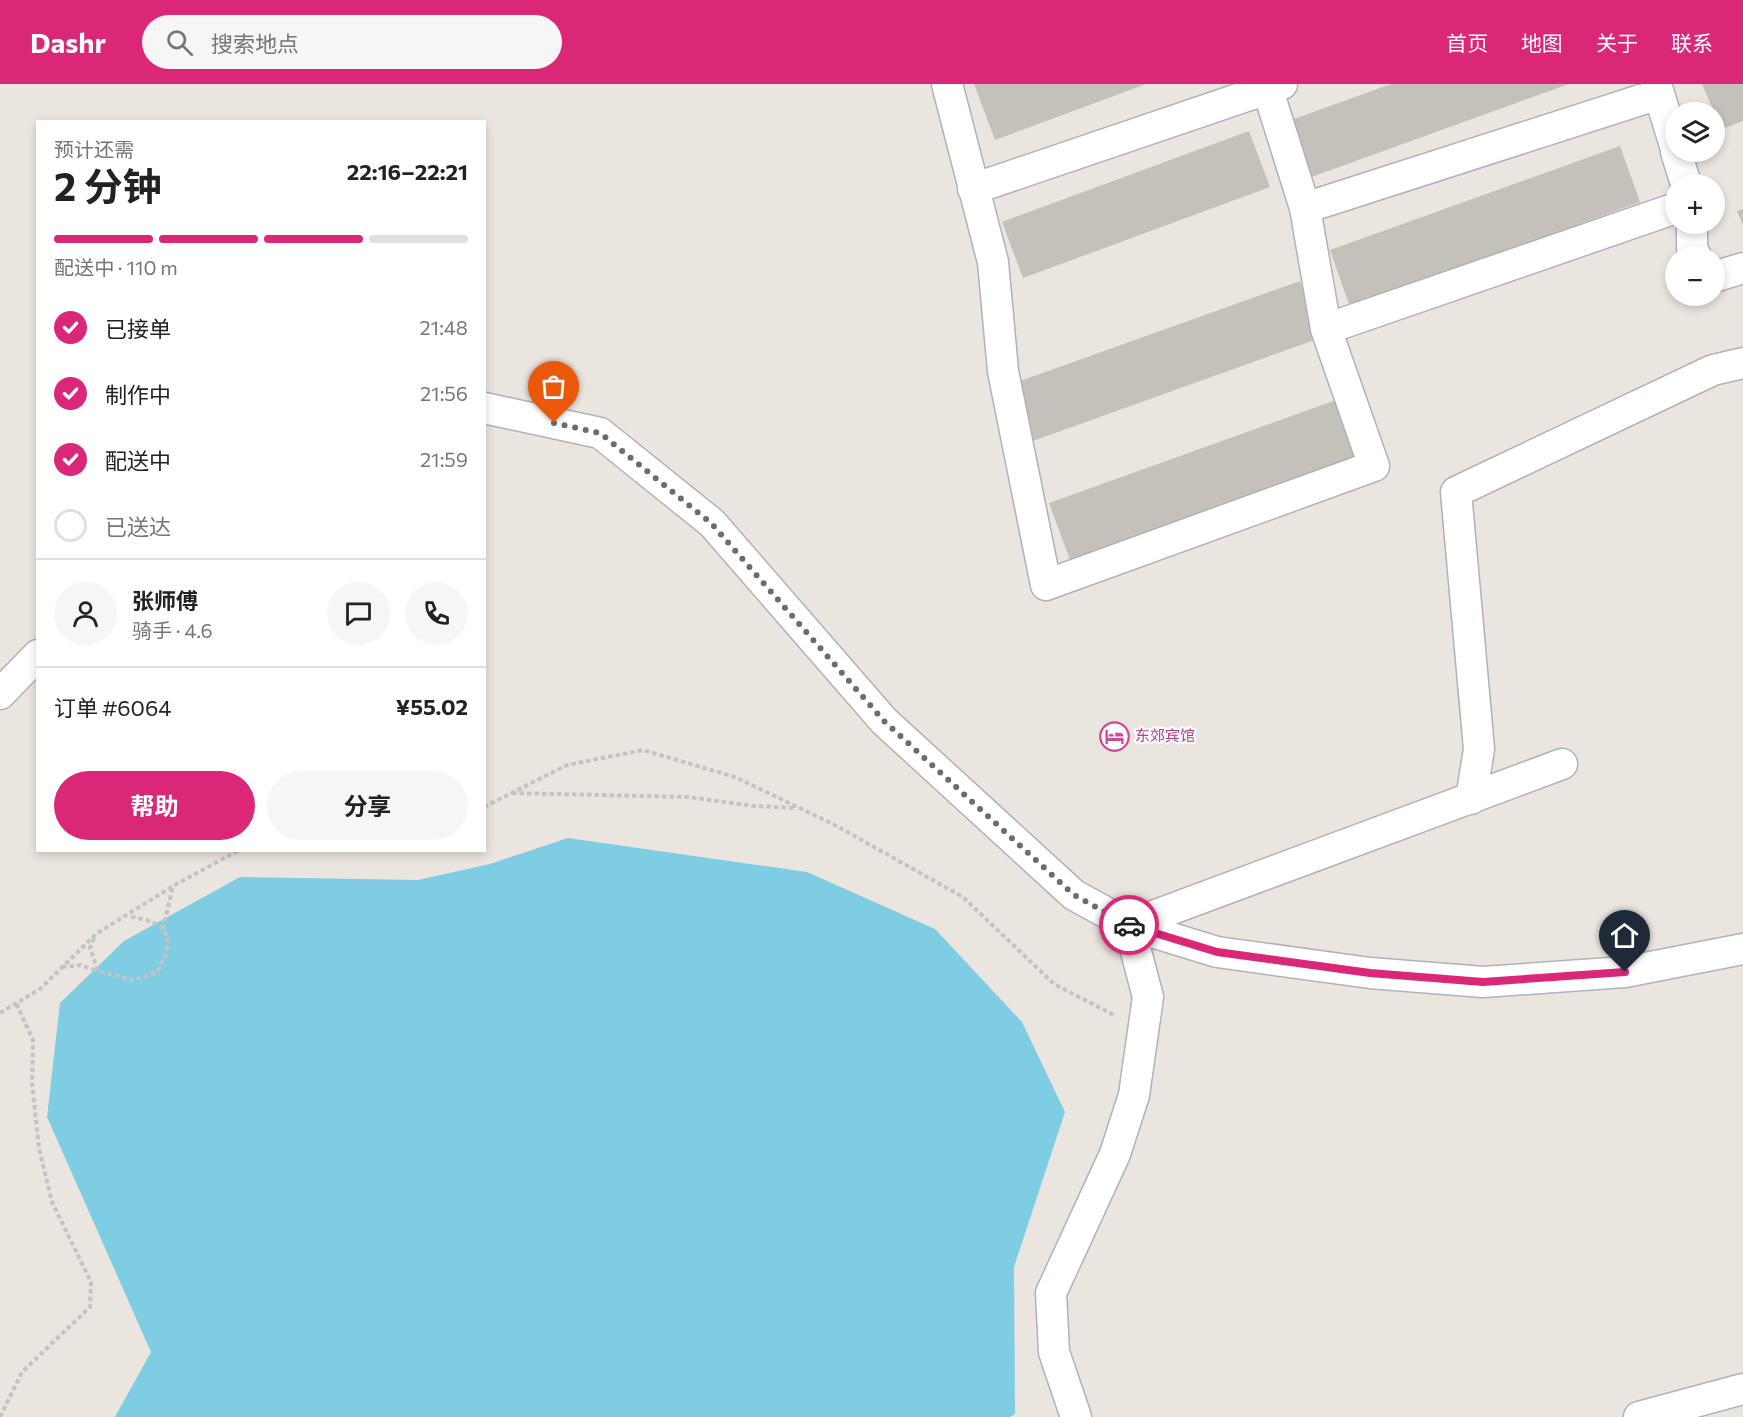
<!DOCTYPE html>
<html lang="zh">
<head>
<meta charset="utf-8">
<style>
  body { margin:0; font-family:Commissioner,"Noto Sans SC",sans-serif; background:#f6f6f6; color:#222; height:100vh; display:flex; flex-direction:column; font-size:22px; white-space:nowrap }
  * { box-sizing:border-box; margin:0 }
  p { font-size:20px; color:#767676 }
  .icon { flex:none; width:33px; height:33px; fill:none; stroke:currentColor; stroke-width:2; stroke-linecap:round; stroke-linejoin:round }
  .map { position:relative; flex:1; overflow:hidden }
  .drawer { position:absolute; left:36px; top:36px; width:450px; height:732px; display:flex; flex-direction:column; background:#fff; border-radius:0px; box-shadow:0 3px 9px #0003 }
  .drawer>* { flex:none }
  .fabs { position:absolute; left:1665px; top:18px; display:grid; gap:12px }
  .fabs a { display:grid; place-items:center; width:60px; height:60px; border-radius:50%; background:#fff; box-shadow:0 3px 9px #0003; font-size:30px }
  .pin { position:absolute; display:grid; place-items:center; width:51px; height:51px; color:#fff; margin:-62px -26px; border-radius:50% 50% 50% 0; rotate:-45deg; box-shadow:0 0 6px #0007 }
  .pin .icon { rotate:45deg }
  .courier { position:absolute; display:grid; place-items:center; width:60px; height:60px; margin:-30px; border:4px solid #db2777; border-radius:50%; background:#fff; color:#222; box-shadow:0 2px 8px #0007 }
  .head em { font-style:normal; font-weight:700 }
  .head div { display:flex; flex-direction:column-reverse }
  .head { display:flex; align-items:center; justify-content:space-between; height:102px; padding:0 18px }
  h1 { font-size:39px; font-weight:700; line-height:45px }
  .bar { display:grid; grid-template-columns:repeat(4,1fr); gap:9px 6px; align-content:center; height:72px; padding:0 18px }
  .bar i { height:8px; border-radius:4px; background:#e0e0e0 }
  .bar .selected { background:#db2777 }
  .bar p { grid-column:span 4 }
  .line { display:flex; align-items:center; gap:15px; padding:0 18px; border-top:2px solid #e0e0e0 }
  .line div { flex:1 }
  .round { display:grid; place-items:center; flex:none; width:63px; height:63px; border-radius:32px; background:#f6f6f6 }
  ol { padding:0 18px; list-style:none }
  li { display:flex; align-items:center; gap:18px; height:66px }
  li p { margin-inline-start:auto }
  li .icon { padding:6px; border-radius:50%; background:#db2777; color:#fff; stroke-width:4 }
  li:last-child { color:#767676 }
  li i { width:33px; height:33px; border:3px solid #e0e0e0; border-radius:50% }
  .primary-button { display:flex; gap:12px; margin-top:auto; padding:12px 18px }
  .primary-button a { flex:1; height:69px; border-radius:36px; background:#db2777; color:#fff; font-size:24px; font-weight:700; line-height:69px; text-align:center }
  .primary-button a+a { background:#f6f6f6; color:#222 }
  header { display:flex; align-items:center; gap:36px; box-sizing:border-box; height:84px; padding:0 30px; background:#db2777; color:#fff }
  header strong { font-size:28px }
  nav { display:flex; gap:33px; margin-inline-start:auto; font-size:21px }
  .search { width:420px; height:54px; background:#f6f6f6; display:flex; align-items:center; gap:15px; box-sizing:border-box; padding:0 21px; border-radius:33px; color:#767676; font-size:22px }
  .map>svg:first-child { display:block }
  .water { fill:#7ecde2 }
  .building { fill:#c4c0ba }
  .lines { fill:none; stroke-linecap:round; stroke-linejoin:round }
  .minor-casing { stroke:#b0b2ba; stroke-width:33 }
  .path { stroke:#c4c4c4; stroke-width:4; stroke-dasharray:4.5 3; stroke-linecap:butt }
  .minor { stroke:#fff; stroke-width:30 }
  .done { stroke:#6e6c6a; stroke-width:6; stroke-dasharray:0 10.8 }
  .route { stroke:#db2777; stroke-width:8 }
  .labels { text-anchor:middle; stroke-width:4.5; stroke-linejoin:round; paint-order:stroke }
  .hotel-label { font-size:15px; fill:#b23c85; stroke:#fff; text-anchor:start }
</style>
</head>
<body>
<header>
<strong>Dashr</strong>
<div class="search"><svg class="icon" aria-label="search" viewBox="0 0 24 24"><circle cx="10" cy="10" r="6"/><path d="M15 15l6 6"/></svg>搜索地点</div>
<nav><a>首页</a><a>地图</a><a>关于</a><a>联系</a></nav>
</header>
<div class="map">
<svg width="1743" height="1333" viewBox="0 0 1743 1333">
  <rect width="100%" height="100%" fill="#ebe5df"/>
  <path class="water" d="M 568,754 L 807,788 L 935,845 L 1022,938 L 1065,1028 L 1014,1183 L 1015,1330 L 1010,1333 L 115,1333 L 151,1268 L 47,1033 L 60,919 L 124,857 L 240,793 L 418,796 L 490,780 Z"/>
  <path class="building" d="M 974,0 L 1146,0 L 995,56 Z
    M 1391,0 L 1569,0 L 1303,96 L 1283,39 Z
    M 1702,0 L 1743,0 L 1743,37 L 1714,48 L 1714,28 Z
    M 1249,47 L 1270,103 L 1023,194 L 1002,138 Z
    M 1620,62 L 1640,118 L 1350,223 L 1330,166 Z
    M 1743,125 L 1743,141 L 1737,127 Z
    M 1300,197 L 1320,254 L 1030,358 L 1009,301 Z
    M 1339,315 L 1360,372 L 1070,476 L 1049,419 Z"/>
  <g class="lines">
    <defs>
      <path id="minor" d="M 947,0 L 993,178 L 1003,287 L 1046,501 L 1374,382 L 1326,245 L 1305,124 L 1266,0
        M 1656,0 L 1676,65
        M 1676,68 L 1686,100
        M 973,105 L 1282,0
        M 1305,124 L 1659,10
        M 1692,140 L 1692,165 L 1696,172
        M 1714,193 L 1743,184
        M 1326,245 L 1676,124
        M 484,324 L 600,349 L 712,439 L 884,637 L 1074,811 L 1129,841 L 1148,913 L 1134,1011 L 1115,1070 L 1051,1209 L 1054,1268 L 1076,1333
        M 0,610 L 38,571
        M 1471,715 L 1479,665 L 1456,408 L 1713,286 L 1743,279
        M 1129,841 L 1217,868 L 1370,889 L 1483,898 L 1625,888 L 1743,865
        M 1129,841 L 1562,680
        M 1639,1333 L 1743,1305"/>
    </defs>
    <use href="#minor" class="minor-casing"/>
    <path class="path" d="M 512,709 L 688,713 L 754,722 L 795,724
      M 484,723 L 567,681 L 643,666 L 735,693 L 833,740 L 963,813 L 1054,900 L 1116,932
      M 163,845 L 173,802
      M 94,854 L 90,864 L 98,887 L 134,896 L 157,888 C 176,856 170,838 131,833
      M 62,883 L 80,881 L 97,887
      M 0,929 L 40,905 L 96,850 L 173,802 L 239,766
      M 0,1333 L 22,1288 L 90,1223 L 91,1198 L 52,1118 L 39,1064 L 32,999 L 33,956 L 16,919"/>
    <use href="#minor" class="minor"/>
  </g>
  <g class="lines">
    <path class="done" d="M 554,339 L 600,349 L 711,439 L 884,637 L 1074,811 L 1129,841"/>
    <path class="route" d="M 1129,841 L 1217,868 L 1370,889 L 1483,898 L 1625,888"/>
  </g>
  <defs>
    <symbol id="hotel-ring" viewBox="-11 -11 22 22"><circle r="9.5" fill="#fff" stroke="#d1479c" stroke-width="1.5"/><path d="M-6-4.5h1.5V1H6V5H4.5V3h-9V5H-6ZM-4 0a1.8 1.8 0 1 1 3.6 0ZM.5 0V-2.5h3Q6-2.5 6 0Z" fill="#d1479c"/></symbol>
  </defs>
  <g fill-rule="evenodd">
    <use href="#hotel-ring" x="1098" y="636" width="33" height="33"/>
  </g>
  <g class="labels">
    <g class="hotel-label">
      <text x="1135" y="657">东郊宾馆</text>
    </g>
  </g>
</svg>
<div class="fabs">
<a><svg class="icon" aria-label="layers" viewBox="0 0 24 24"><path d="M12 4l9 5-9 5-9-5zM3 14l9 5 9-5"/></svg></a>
<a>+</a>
<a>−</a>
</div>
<div class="pin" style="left:554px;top:339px;background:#ea580c"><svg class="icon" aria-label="bag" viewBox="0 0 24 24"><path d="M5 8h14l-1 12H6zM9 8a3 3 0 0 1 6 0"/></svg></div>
<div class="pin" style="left:1625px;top:888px;background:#1f2937"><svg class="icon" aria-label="home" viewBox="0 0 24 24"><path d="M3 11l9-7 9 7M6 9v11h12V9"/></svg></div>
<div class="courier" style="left:1129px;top:841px"><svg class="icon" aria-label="car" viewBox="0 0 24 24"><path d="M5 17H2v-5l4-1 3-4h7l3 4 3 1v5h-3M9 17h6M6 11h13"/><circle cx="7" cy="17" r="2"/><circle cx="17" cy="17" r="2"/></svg></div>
<section class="drawer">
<div class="head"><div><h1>2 分钟</h1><p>预计还需</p></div><em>22:16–22:21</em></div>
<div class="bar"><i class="selected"></i><i class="selected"></i><i class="selected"></i><i></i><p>配送中 · 110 m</p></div>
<ol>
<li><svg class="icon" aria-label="check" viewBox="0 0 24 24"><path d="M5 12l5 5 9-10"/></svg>已接单<p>21:48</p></li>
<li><svg class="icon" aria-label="check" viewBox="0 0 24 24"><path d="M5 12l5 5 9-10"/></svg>制作中<p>21:56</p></li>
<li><svg class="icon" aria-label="check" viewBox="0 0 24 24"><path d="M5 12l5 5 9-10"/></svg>配送中<p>21:59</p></li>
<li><i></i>已送达</li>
</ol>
<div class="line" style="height:108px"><a class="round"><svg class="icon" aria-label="person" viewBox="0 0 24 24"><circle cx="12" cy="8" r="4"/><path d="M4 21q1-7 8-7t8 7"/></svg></a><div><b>张师傅</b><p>骑手 · 4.6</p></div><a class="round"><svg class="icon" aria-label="chat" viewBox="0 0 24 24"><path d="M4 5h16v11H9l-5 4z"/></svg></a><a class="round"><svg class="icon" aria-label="phone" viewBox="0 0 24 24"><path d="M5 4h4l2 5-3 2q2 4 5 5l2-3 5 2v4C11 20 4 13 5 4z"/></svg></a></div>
<div class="line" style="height:78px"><div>订单 #6064</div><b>¥55.02</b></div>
<div class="primary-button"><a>帮助</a><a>分享</a></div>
</section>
</div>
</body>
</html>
